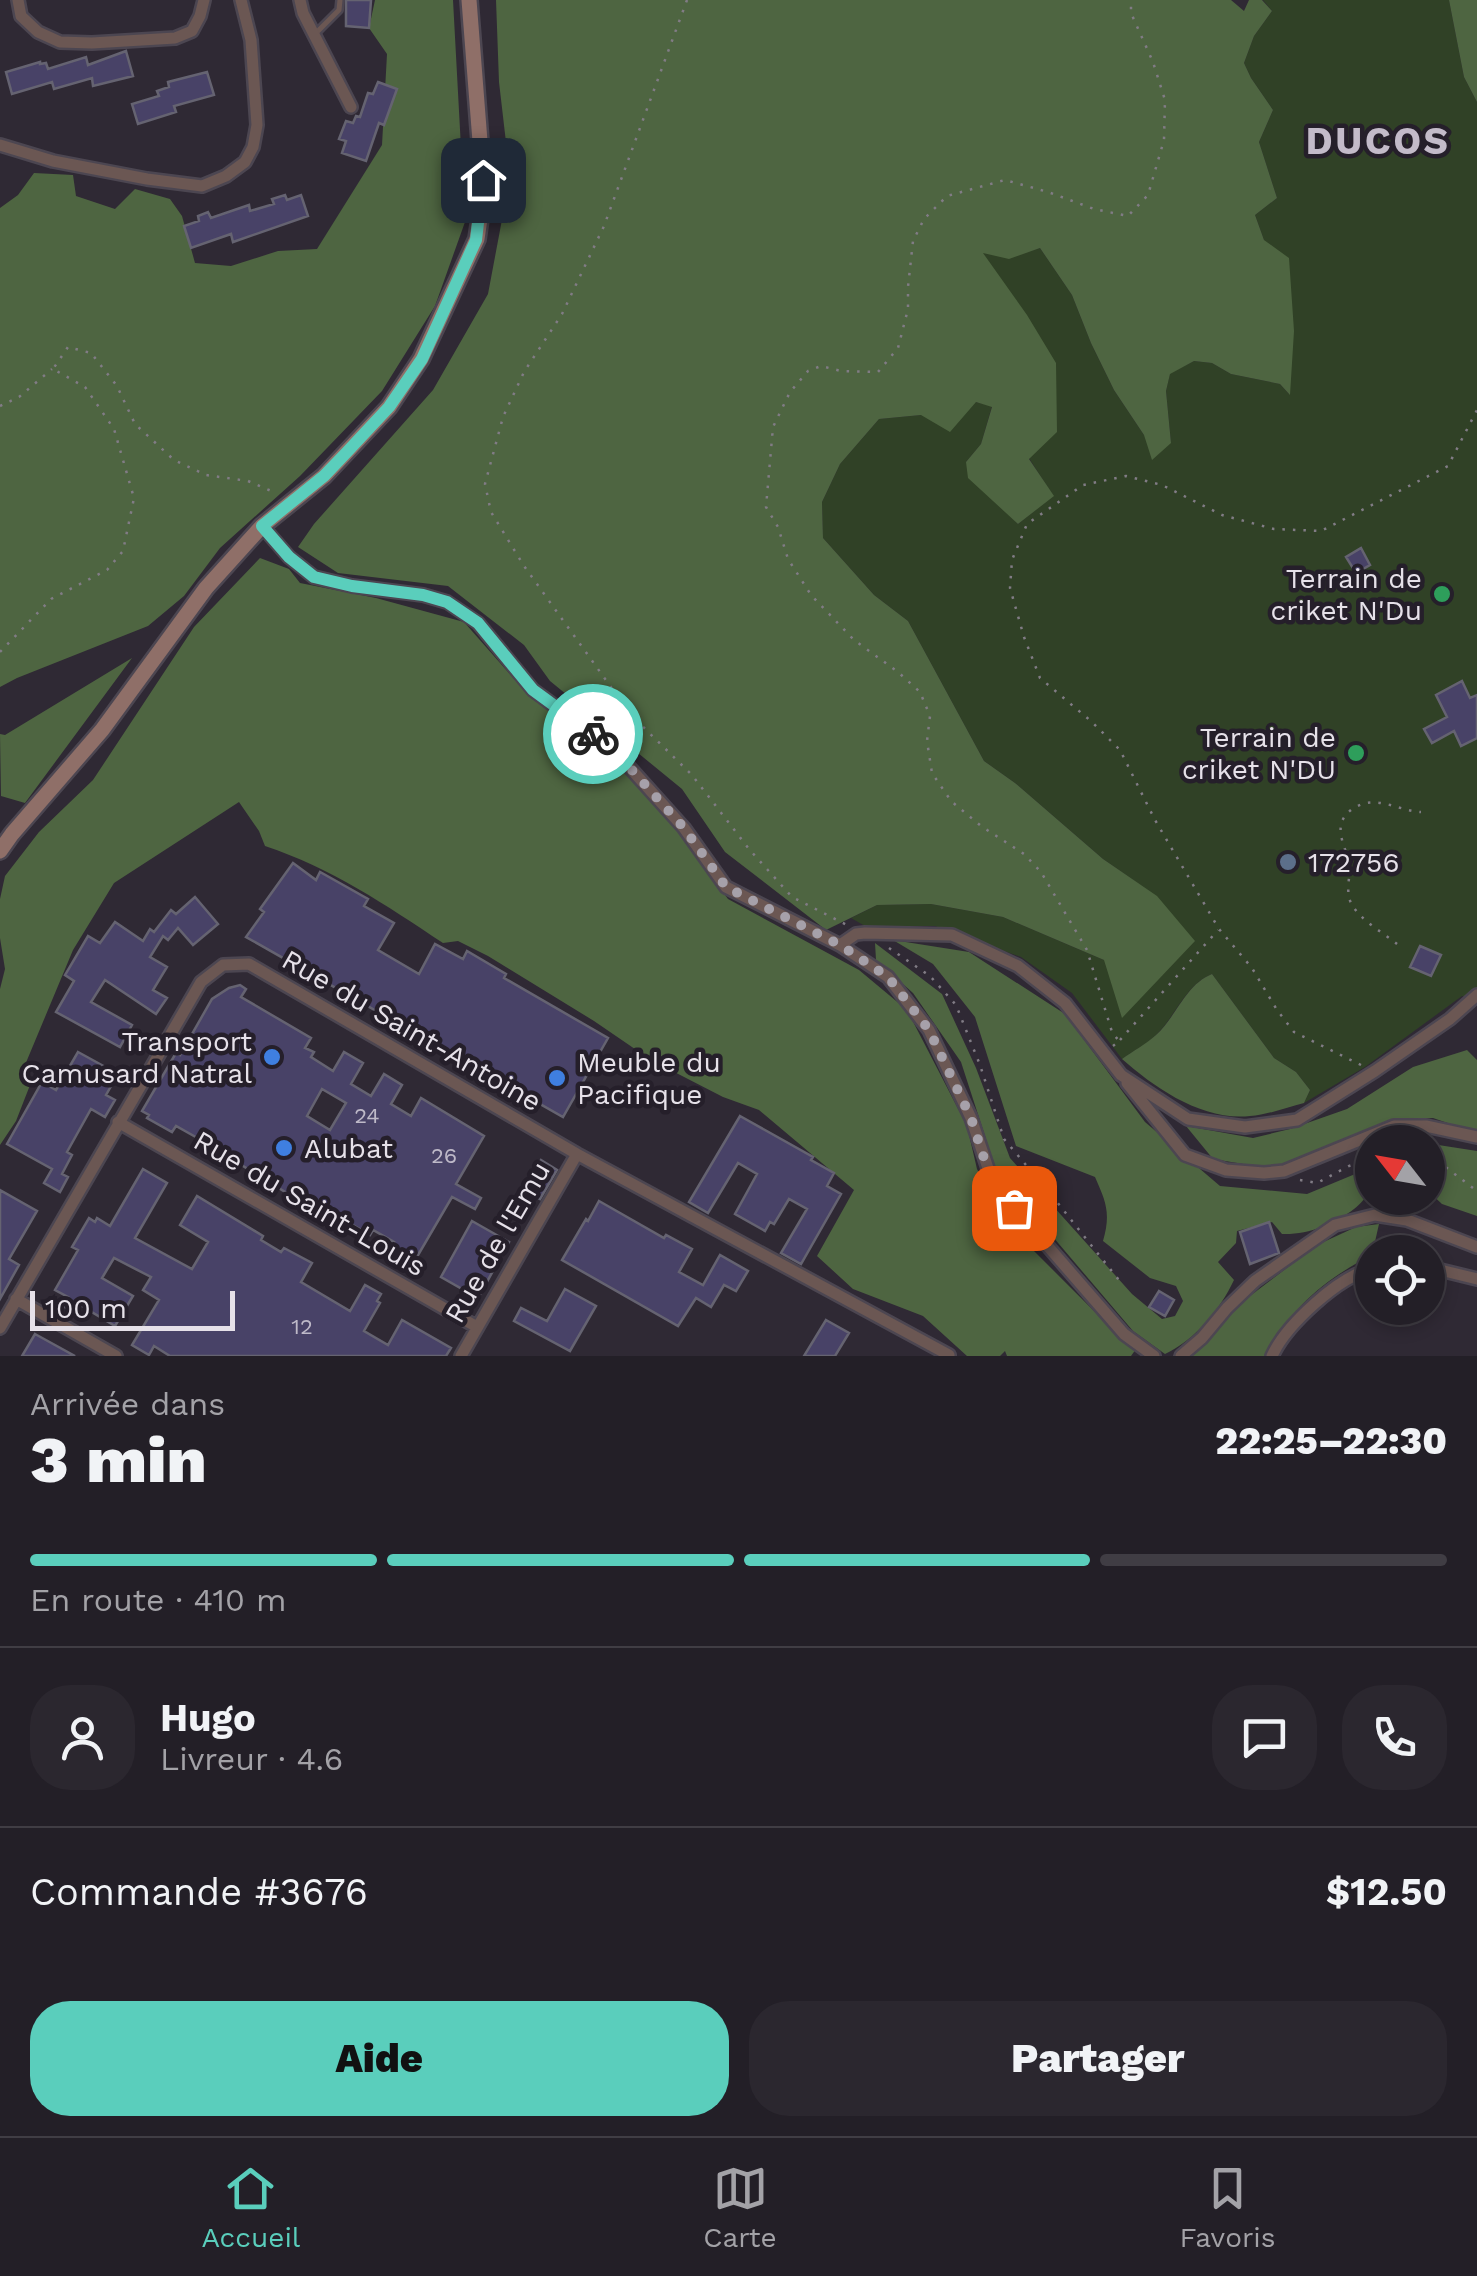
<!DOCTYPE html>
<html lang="fr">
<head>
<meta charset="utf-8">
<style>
  body { margin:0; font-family:"Work Sans",sans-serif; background:#2b272f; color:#f1f3f6; height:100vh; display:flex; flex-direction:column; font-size:38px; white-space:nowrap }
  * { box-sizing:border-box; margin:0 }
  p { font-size:32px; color:#a3a2a7 }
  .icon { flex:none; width:55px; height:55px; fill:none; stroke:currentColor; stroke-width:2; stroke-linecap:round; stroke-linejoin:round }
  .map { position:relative; height:1356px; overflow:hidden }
  .sheet { display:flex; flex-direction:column; background:#231f27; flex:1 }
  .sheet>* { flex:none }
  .needle { width:65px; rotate:301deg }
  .tools { position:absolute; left:1355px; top:1125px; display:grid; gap:20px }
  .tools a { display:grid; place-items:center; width:90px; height:90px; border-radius:50%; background:#231f27; box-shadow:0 5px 15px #0003,0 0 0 2px #403d44; font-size:50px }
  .scale { position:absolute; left:30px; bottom:25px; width:205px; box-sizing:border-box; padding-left:10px; border:5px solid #e6e1e9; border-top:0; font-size:28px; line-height:35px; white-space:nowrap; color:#e6e1e9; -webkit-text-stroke:8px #251f2a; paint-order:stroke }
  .pin { position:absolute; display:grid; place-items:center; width:85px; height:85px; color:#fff; margin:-42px; border-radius:20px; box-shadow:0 5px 15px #0006 }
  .courier { position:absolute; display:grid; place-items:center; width:100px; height:100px; margin:-50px; border:8px solid #5acebc; border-radius:50%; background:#fff; color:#222; box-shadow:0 2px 12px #0007 }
  .headline em { font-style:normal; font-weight:800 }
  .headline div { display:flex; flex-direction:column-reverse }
  .headline { display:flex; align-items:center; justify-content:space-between; height:170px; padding:0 30px }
  h1 { font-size:65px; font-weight:800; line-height:75px }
  .bar { display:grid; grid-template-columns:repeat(4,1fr); gap:15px 10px; align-content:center; height:120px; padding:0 30px }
  .bar i { height:12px; border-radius:8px; background:#403d44 }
  .bar .active { background:#5acebc }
  .bar p { grid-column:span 4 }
  .line { display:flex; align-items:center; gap:25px; padding:0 30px; border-top:2px solid #403d44 }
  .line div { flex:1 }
  .round { display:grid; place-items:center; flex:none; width:105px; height:105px; border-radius:40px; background:#2b272f }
  .primary-button { display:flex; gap:20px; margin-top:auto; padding:20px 30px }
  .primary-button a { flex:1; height:115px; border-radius:40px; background:#5acebc; color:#111; font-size:40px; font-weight:800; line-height:115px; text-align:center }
  .primary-button a+a { background:#2b272f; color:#f1f3f6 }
  .tabs { display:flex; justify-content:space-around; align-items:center; height:140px; border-top:2px solid #403d44; background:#231f27; font-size:28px; color:#a3a2a7 }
  .tabs a { display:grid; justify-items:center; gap:5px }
  .tabs .active { color:#5acebc }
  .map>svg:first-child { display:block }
  .green { fill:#304126 }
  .forest { fill:#4e6541 }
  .building { fill:#484267; stroke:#656371; stroke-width:2.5; fill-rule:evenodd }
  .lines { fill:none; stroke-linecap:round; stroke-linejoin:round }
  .service-casing { stroke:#4c4651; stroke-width:10 }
  .minor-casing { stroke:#4c4651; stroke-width:16 }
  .secondary-casing { stroke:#4c4651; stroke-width:20 }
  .path { stroke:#817c85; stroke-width:2.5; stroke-dasharray:2.5 8; stroke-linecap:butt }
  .service { stroke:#6b5753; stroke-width:5 }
  .minor { stroke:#6b5753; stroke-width:11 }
  .secondary { stroke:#8f6f68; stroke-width:15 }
  .done { stroke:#a6a1aa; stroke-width:10; stroke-dasharray:0 18 }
  .route { stroke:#5acebc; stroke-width:12 }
  .leisure-dot { fill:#2e9e5b; stroke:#251f2a; stroke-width:4 }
  .service-dot { fill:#5c6f8a; stroke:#251f2a; stroke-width:4 }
  .shop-dot { fill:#3f7fe0; stroke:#251f2a; stroke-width:4 }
  .labels { text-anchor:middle; stroke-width:9; stroke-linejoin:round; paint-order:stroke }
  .number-label { font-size:22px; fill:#beb9c8 }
  .poi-label { font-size:28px; fill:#e6e1e9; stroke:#251f2a; text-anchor:end }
  .street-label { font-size:28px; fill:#e6e1e9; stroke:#251f2a }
  .district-label { font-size:38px; font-weight:bold; letter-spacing:2.5px; fill:#c3bbc9; stroke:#251f2a }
</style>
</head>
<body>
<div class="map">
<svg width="1477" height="1356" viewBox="0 0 1477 1356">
  <rect width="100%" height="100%" fill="#2f2934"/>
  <path class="green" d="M 1263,0 L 1449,0 L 1464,77 L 1477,102 L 1477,1000 L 1462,996 L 1365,1067 L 1304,1103 L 1310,1090 L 1296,1072 L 1274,1058 L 1212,974 C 1185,985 1176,1016 1156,1035 C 1147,1044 1133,1051 1122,1059 L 1072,993 L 1021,957 L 935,926 L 865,926 L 851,918 L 877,905 L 931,904 L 1003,917 L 1104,960 L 1156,896 L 1103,859 L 1015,783 L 984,761 L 908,621 L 874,595 L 823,538 L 822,502 L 840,464 L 879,419 L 921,415 L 976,402 L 992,406 L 981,444 L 966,462 L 999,504 L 1018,524 L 1053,496 L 1029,458 L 981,253 L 1027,252 L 1040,248 L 1072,295 L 1091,343 L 1114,390 L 1144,435 L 1171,443 L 1166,391 L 1170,373 L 1194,361 L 1212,363 L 1231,374 L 1280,384 L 1289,394 L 1264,240 L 1255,215 L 1277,198 L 1259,142 L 1273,110 L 1251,78 L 1244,63 L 1254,36 L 1272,11 Z"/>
  <path class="forest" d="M 375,0 L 453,0 L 465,222 L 435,306 L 382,391 L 300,476 L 220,548 L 184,596 L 148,626 L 17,678 L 0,687 L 0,208 L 18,195 L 34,173 L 73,175 L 76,196 L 115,209 L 135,189 L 170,199 L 182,216 L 195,263 L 231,266 L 278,251 L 317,249 L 382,145 L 387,54 L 369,28 Z
    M 496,0 L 1231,0 L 1244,11 L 1249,0 L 1262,0 L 1272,11 L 1254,36 L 1244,63 L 1251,78 L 1273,110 L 1259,142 L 1277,198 L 1255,215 L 1264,240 L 1289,258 L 1294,331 L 1290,395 L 1280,384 L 1231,374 L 1212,363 L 1194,361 L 1170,374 L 1166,391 L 1171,443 L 1152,460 L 1144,435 L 1114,390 L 1091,343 L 1072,295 L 1040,248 L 1009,259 L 983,253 L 1027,315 L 1056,363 L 1057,432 L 1029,459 L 1054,496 L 1018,524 L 968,478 L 966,462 L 981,444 L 992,407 L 976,402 L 950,432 L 921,415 L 879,419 L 840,464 L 822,502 L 823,538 L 874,595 L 908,621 L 984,761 L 1015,783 L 1103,859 L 1157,896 L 1195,941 L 1122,1018 L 1104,960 L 1003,917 L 931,904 L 877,905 L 826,930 L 725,852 L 682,789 L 550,681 L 524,645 L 448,586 L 338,573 L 298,547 L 314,524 L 433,390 L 488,294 L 510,177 L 499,82 Z
    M 1449,0 L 1477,0 L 1477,102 L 1464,77 Z
    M 260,558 L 289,569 L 300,583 L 376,598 L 464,622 L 531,698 L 627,764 L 728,899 L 859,970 L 907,1010 L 967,1126 L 977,1169 L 1002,1219 L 1117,1334 L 1136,1349 L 1131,1356 L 1007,1356 L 1005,1351 L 1000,1356 L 967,1356 L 923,1316 L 853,1289 L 817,1256 L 854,1190 L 759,1110 L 723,1097 L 651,1060 L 594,1021 L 488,956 L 458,941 L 443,943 C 386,905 331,868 265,846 L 259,831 L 239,802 L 114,883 L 73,950 L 25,1065 L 32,1080 L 16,1121 L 0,1145 L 0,989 L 5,969 L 0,938 L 0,899 L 5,876 L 39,832 L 93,780 L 194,627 Z
    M 132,658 L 25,803 L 1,796 L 0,734 L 5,735 Z
    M 893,940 L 969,952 L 1065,1014 L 1145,1122 L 1220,1186 L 1307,1194 L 1372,1167 L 1372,1191 C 1366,1196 1361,1204 1354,1209 C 1334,1224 1308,1235 1282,1234 L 1272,1222 L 1237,1231 L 1236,1243 L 1218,1262 L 1234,1280 C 1220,1310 1195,1340 1165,1354 L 1133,1331 L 996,1170 L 961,1062 L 913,993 L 876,960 L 875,943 L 942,994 L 976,1068 L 1010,1158 L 1132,1294 L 1162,1319 L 1175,1316 L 1183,1301 L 1176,1286 L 1150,1278 L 1103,1241 C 1111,1213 1106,1202 1095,1177 L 1016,1146 L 975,1017 L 933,964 Z
    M 1212,974 L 1274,1058 L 1296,1072 L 1310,1090 L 1304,1103 C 1287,1107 1268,1115 1250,1116 C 1202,1121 1155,1088 1122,1059 C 1133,1051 1146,1044 1156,1035 C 1177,1016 1185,985 1212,974 Z
    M 1467,1050 L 1477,1060 L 1477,1133 L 1433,1118 L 1396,1120 L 1298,1162 L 1274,1169 L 1213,1159 L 1186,1126 L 1253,1138 L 1290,1129 L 1347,1109 L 1413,1067 Z
    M 1432,1144 L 1477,1151 L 1477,1216 L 1442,1204 L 1428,1191 L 1428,1146 Z
    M 1379,1224 L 1372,1255 C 1324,1280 1291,1307 1267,1356 L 1192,1356 L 1242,1302 L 1317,1245 L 1356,1227 Z"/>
  <path class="building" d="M 346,0 L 371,0 L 369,28 L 346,26 Z
    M 126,51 L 133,76 L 93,86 L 92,78 L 54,89 L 52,82 L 12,94 L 6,72 L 40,62 L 40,64 L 46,63 L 48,69 L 86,57 L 88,65 Z
    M 207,72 L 214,95 L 174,106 L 176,112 L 138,124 L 132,104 L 159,96 L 157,91 L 169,87 L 168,82 Z
    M 378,82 L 397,89 L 384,125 L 379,123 L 366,161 L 342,153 L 346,141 L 339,139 L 346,121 L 353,123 L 356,116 L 360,117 L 368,93 L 373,94 Z
    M 285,195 L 287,200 L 301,195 L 308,216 L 233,242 L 231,234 L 191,248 L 184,226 L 199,221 L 198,216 L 208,212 L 211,218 L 249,205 L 250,211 L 274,204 L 272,199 Z
    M 1361,548 L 1370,565 L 1356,573 L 1346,557 Z
    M 1462,681 L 1470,698 L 1477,695 L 1477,738 L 1461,746 L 1454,731 L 1432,743 L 1424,729 L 1447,717 L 1436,695 Z
    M 293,863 L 316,880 L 320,872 L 368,899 L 364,906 L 394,923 L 378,950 L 419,974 L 435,944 L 463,959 L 467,951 L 506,974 L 504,978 L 608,1038 L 563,1117 L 246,937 L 264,912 L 260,909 Z
    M 195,897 L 218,924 L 193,945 L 178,928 L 168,940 L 163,936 L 150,957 L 167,967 L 153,990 L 167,998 L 156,1014 L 105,980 L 91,1002 L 132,1025 L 120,1047 L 56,1012 L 74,981 L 65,975 L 88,936 L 100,943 L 115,922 L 143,941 L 150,929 L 154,932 L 171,910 L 176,914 Z
    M 1420,946 L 1441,955 L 1431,976 L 1410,967 Z
    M 240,985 L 246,989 L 241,997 L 311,1038 L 305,1048 L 314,1052 L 311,1057 L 333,1071 L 344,1052 L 363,1063 L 351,1084 L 371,1096 L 384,1074 L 402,1085 L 391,1104 L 411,1116 L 421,1098 L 484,1136 L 456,1184 L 481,1198 L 475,1209 L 452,1197 L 414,1262 L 390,1248 L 394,1242 L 373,1230 L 370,1235 L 327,1210 L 324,1216 L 201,1140 L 176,1126 L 172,1132 L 147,1118 L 149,1115 L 142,1111 L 176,1053 L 180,1055 L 212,999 L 229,988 ZM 322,1089 L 346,1103 L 330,1130 L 307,1116 Z
    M 78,1052 L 118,1074 L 106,1095 L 115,1100 L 105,1117 L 91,1109 L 67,1152 L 72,1155 L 62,1174 L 68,1177 L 60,1192 L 44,1183 L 52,1169 L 7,1144 L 42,1082 L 56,1090 Z
    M 740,1116 L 813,1157 L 811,1160 L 834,1173 L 827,1186 L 841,1194 L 801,1264 L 781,1253 L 807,1209 L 789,1199 L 774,1224 L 770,1222 L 765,1231 L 735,1214 L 757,1174 L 738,1163 L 708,1213 L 689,1202 Z
    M 541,1160 L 557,1170 L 540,1199 L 523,1190 Z
    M 143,1169 L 167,1183 L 135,1238 L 192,1269 L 208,1242 L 180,1225 L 197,1196 L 263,1236 L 261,1240 L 281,1252 L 284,1248 L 312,1263 L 301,1282 L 350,1311 L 365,1285 L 381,1294 L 377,1301 L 380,1303 L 364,1331 L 388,1345 L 402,1320 L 451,1348 L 446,1356 L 170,1356 L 154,1346 L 149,1355 L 132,1345 L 159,1300 L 143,1290 L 151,1277 L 114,1258 L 102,1278 L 133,1296 L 115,1326 L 80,1305 L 75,1313 L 63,1306 L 68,1297 L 55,1290 L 78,1250 L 72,1247 L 89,1218 L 95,1222 L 97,1218 L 110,1226 Z
    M 0,1190 L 37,1211 L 9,1259 L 19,1265 L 0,1299 Z
    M 599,1201 L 664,1238 L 666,1235 L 692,1249 L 679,1272 L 703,1285 L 720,1255 L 748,1271 L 736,1291 L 724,1285 L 711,1307 L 696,1298 L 678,1326 L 562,1260 L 586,1219 L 588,1221 Z
    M 472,1221 L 509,1242 L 478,1298 L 441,1277 Z
    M 1269,1222 L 1279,1253 L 1250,1264 L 1240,1232 Z
    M 565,1289 L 596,1306 L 570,1351 L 514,1321 L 521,1308 L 547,1321 Z
    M 1159,1291 L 1174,1300 L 1165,1316 L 1149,1307 Z
    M 826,1320 L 849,1333 L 835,1356 L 804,1356 Z
    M 35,1334 L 75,1356 L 22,1356 Z"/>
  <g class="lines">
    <defs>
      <path id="service" d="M 315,34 L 339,10 L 340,0"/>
      <path id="minor" d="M 18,0 L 21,16 L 38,32 L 60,42 L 92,43 L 175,38 L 192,31 L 200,16 L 204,0
        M 300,0 L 303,13 L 351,107
        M 0,145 L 53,161 L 147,179 L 202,186 L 226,176 L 245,162 L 253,147 L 257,125 L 251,40 L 241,0
        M 262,526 L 289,557 L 314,577 L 352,586 L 423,595 L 447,602 L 478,623 L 533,690 L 613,749 L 684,828 L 726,887 L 840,945 L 888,977 L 929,1030 L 971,1118 L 993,1183 L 1124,1334 L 1154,1356
        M 840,945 L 856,934 L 865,933 L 952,935 L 1018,966 L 1065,1003 L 1121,1075 L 1188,1119 L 1245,1127 L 1297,1120 L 1375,1071 L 1450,1019 L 1477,995
        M 1127,1083 L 1185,1155 L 1226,1170 L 1264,1173 L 1284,1171 L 1394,1126 L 1426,1126 L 1477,1137
        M 118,1122 L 477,1327
        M 1428,1267 L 1477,1279
        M 16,1299 L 116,1356
        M 0,1328 L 201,982 L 223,965 L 249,964 L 577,1154 L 949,1355
        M 461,1356 L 577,1154
        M 1181,1356 L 1202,1338 L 1227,1308 L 1255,1281 L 1335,1225 L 1375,1215 L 1407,1220 L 1477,1247
        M 1272,1356 C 1286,1325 1339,1276 1372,1269"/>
      <path id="secondary" d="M 0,851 L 12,834 L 102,730 L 206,588 L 262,526 L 324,476 L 389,407 L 421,359 L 477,239 L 481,212 L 483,180 L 469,0"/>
    </defs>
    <use href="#service" class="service-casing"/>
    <use href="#minor" class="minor-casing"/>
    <use href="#secondary" class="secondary-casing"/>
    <path class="path" d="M 687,0 L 604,226 L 562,314 L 524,372 L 503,417 L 485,484 L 491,512 L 524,566 L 631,715 L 692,775 L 749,849 L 792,897 L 847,925
      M 0,406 L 19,397 L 52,369
      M 0,652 L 51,599 L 107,570 L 123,551 L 134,498 L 114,429 L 85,387 L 53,369 L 68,347 L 91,353 L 117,386 L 135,424 L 174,460 L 206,475 L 248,481 L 276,493
      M 1397,944 C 1382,932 1360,920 1351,903 C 1345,890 1351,877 1349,864 C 1346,845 1329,824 1354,808 C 1376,794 1399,811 1421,812
      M 889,948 L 930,976 L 956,1005 L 980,1065 L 1004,1139 L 1053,1197 L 1122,1284
      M 1120,1040 L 1218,930
      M 1113,1046 L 1119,1041 L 1112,1032 L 1087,950 L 1041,872 L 1024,854 L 981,826 L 951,801 L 932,773 L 927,741 L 930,716 L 920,692 L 898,672 L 854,640 L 811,595 L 788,559 L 778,527 L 766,507 L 773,427 L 790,392 L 808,371 L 821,366 L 841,371 L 878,372 L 898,348 L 908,309 L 908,287 L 913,241 L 924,219 L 947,196 L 1005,180 L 1048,192 L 1094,209 L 1128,216 L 1148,195 L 1164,140 L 1165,100 L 1153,62 L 1131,13 L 1131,0
      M 1361,1065 L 1294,1032 L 1277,1010 L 1252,968 L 1219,929 L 1155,820 L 1120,750 L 1092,722 L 1040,678 L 1024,637 L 1010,588 L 1012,560 L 1027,524 L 1083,485 L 1126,476 L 1162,485 L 1222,515 L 1274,529 L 1321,531 L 1448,466 L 1477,410
      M 1428,1157 L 1435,1159 L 1477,1191
      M 1300,1180 L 1317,1183 L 1349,1166 L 1372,1159"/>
    <use href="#service" class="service"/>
    <use href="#minor" class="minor"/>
    <use href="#secondary" class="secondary"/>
  </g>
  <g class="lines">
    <path class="done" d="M 593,734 L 613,749 L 684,828 L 726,887 L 840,945 L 888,977 L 929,1030 L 971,1118 L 992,1183 L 1014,1208"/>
    <path class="route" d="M 483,180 L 476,240 L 422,359 L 389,407 L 346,453 L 324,476 L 262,526 L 289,557 L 314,577 L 352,586 L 423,595 L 447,602 L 478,623 L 533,690 L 593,734"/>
  </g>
  <g class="leisure-dot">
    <circle cx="1442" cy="594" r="10"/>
    <circle cx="1356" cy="753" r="10"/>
  </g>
  <circle class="service-dot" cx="1288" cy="862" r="10"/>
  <g class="shop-dot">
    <circle cx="272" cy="1057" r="10"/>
    <circle cx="557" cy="1078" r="10"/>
    <circle cx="284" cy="1148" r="10"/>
  </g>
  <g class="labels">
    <g class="number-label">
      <text x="367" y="1123">24</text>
      <text x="444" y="1163">26</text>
      <text x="302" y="1334">12</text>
    </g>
    <g class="poi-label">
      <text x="1422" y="588">Terrain de<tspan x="1422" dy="32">criket N'Du</tspan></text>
      <text x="1336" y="747">Terrain de<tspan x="1336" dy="32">criket N'DU</tspan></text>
      <text x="1308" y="872" text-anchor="start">172756</text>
      <text x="252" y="1051">Transport<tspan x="252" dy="32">Camusard Natral</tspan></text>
      <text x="577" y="1072" text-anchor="start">Meuble du<tspan x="577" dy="32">Pacifique</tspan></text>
      <text x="304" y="1158" text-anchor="start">Alubat</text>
    </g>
    <g class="street-label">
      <text transform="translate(412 1030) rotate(30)" y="10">Rue du Saint-Antoine</text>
      <text transform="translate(310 1203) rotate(30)" y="10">Rue du Saint-Louis</text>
      <text transform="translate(497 1242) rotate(-60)" y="10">Rue de l'Emu</text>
    </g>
    <g class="district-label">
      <text x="1378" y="154">DUCOS</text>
    </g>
  </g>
</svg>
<div class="tools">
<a><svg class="needle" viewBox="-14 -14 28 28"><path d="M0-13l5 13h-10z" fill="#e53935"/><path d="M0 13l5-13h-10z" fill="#a3a2a7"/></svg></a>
<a><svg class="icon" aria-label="locate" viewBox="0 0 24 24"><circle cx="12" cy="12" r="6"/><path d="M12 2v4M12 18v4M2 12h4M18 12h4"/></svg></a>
</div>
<div class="scale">100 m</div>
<div class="pin" style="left:1014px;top:1208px;background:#ea580c"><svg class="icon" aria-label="bag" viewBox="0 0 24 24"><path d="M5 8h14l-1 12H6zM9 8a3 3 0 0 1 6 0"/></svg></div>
<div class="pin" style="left:483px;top:180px;background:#1f2937"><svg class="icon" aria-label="home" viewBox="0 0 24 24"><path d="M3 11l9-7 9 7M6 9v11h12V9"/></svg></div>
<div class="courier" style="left:593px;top:734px"><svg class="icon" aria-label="bike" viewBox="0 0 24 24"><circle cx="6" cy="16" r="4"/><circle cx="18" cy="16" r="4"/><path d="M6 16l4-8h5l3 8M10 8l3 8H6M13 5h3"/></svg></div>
</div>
<section class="sheet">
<div class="headline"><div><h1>3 min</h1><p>Arrivée dans</p></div><em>22:25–22:30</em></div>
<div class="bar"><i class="active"></i><i class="active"></i><i class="active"></i><i></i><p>En route · 410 m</p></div>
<div class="line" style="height:180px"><a class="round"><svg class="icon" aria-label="person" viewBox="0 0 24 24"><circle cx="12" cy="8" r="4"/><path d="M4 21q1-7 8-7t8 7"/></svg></a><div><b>Hugo</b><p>Livreur · 4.6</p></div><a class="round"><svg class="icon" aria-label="chat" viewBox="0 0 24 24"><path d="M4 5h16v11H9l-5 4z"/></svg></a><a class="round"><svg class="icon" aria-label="phone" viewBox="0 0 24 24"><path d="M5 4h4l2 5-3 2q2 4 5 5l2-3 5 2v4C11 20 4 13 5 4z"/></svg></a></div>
<div class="line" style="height:130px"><div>Commande #3676</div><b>$12.50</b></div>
<div class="primary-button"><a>Aide</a><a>Partager</a></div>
</section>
<nav class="tabs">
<a class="active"><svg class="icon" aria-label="home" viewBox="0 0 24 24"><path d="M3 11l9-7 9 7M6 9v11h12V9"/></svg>Accueil</a>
<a><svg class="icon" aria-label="map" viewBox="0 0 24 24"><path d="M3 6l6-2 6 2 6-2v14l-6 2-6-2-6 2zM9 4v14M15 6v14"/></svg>Carte</a>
<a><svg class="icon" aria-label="saved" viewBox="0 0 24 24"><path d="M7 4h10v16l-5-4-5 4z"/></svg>Favoris</a>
</nav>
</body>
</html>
